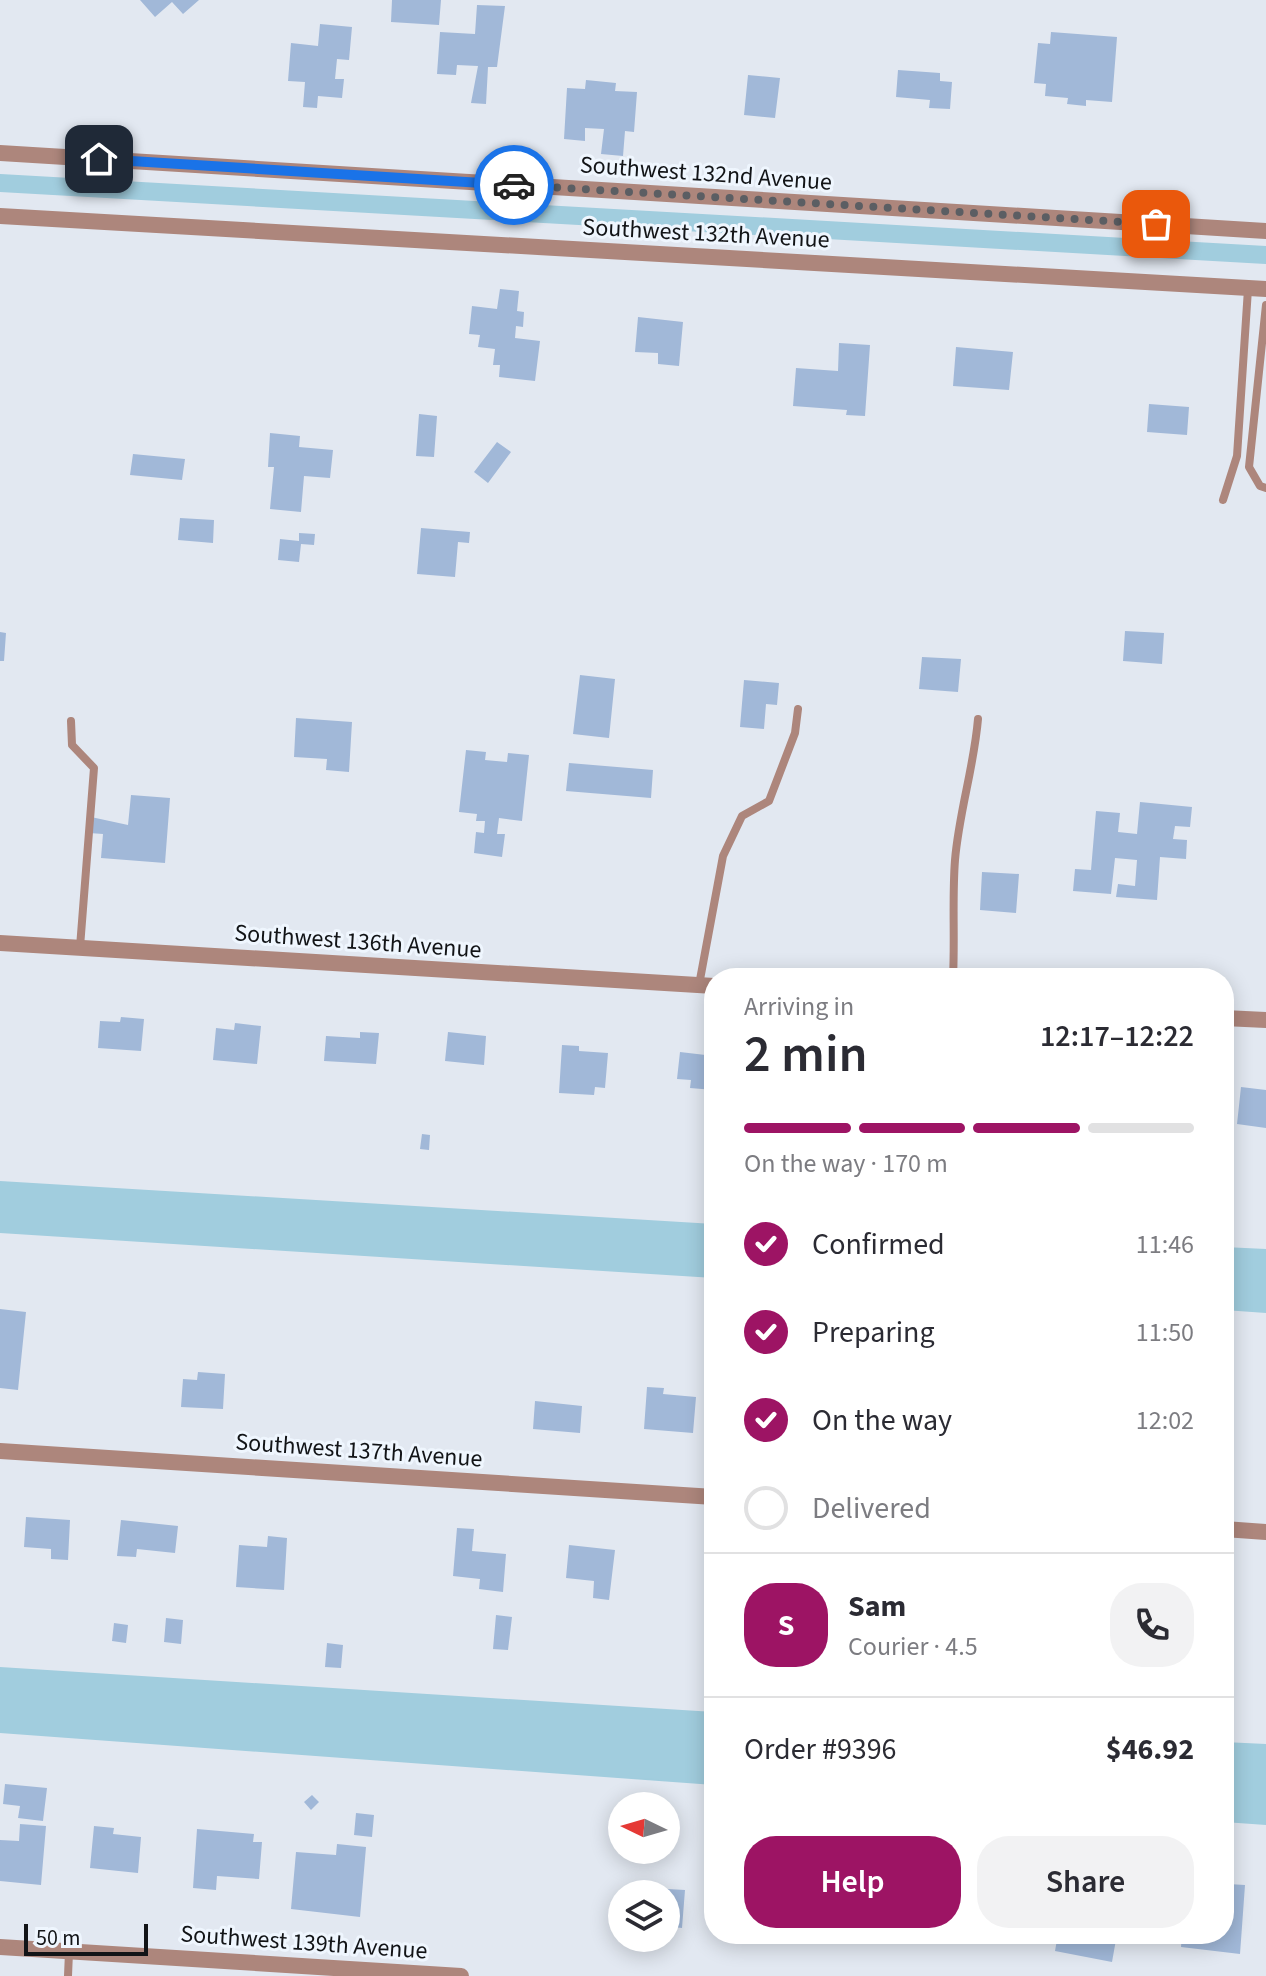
<!DOCTYPE html>
<html lang="en">
<head>
<meta charset="utf-8">
<style>
  body { margin:0; font-family:"Source Sans 3",sans-serif; background:#f2f2f3; color:#2b2b33; height:100vh; display:flex; flex-direction:column; font-size:30px; white-space:nowrap }
  * { box-sizing:border-box; margin:0 }
  p { font-size:26px; color:#7c7c81 }
  .icon { flex:none; width:44px; height:44px; fill:none; stroke:currentColor; stroke-width:2; stroke-linecap:round; stroke-linejoin:round }
  .map { position:relative; flex:1; overflow:hidden }
  .details { position:absolute; left:704px; top:968px; width:530px; height:976px; display:flex; flex-direction:column; background:#fff; border-radius:32px; box-shadow:0 4px 20px #0003 }
  .details>* { flex:none }
  .needle { width:52px; rotate:275deg }
  .fabs { position:absolute; left:608px; top:1792px; display:grid; gap:16px }
  .fabs a { display:grid; place-items:center; width:72px; height:72px; border-radius:50%; background:#fff; box-shadow:0 4px 20px #0003; font-size:40px }
  .scale { position:absolute; left:24px; bottom:20px; width:124px; box-sizing:border-box; padding-left:8px; border:4px solid #121417; border-top:0; font-size:22px; line-height:28px; white-space:nowrap; color:#121417; -webkit-text-stroke:6px #eff6fe; paint-order:stroke }
  .pin { position:absolute; display:grid; place-items:center; width:68px; height:68px; color:#fff; margin:-34px; border-radius:16px; box-shadow:0 4px 12px #0006 }
  .courier { position:absolute; display:grid; place-items:center; width:80px; height:80px; margin:-40px; border:6px solid #1a73e8; border-radius:50%; background:#fff; color:#222; box-shadow:0 2px 10px #0007 }
  .summary em { font-style:normal; font-weight:600 }
  .summary div { display:flex; flex-direction:column-reverse }
  .summary { display:flex; align-items:center; justify-content:space-between; height:136px; padding:0 40px }
  h1 { font-size:52px; font-weight:600; line-height:60px }
  .bar { display:grid; grid-template-columns:repeat(4,1fr); gap:12px 8px; align-content:center; height:96px; padding:0 40px }
  .bar i { height:10px; border-radius:6px; background:#e1e1e2 }
  .bar .on { background:#9d1464 }
  .bar p { grid-column:span 4 }
  .line { display:flex; align-items:center; gap:20px; padding:0 40px; border-top:2px solid #e1e1e2 }
  .line div { flex:1 }
  .round { display:grid; place-items:center; flex:none; width:84px; height:84px; border-radius:32px; background:#f2f2f3 }
  ol { padding:0 40px; list-style:none }
  li { display:flex; align-items:center; gap:24px; height:88px }
  li p { margin-inline-start:auto }
  li .icon { padding:8px; border-radius:50%; background:#9d1464; color:#fff; stroke-width:4 }
  li:last-child { color:#7c7c81 }
  li i { width:44px; height:44px; border:4px solid #e1e1e2; border-radius:50% }
  .primary-button { display:flex; gap:16px; margin-top:auto; padding:16px 40px }
  .primary-button a { flex:1; height:92px; border-radius:32px; background:#9d1464; color:#fff; font-size:32px; font-weight:600; line-height:92px; text-align:center }
  .primary-button a+a { background:#f2f2f3; color:#2b2b33 }
  .map>svg:first-child { display:block }
  .water { fill:#a1cdde }
  .lines { fill:none; stroke-linecap:round; stroke-linejoin:round }
  .canal { stroke:#a1cdde; stroke-width:18 }
  .building { fill:#a1b8d8 }
  .service { stroke:#ad867c; stroke-width:8 }
  .minor { stroke:#ad867c; stroke-width:16 }
  .done { stroke:#5b5e63; stroke-width:8; stroke-dasharray:0 14.4 }
  .route { stroke:#1a73e8; stroke-width:10 }
  .labels { text-anchor:middle; stroke-width:6; stroke-linejoin:round; paint-order:stroke }
  .street-label { font-size:24px; fill:#121417; stroke:#eff6fe }
</style>
</head>
<body>
<div class="map">
<svg width="1266" height="1976" viewBox="0 0 1266 1976">
  <rect width="100%" height="100%" fill="#e2e8f1"/>
  <path class="water" d="M 0,1181 L 714,1224 L 714,1278 L 0,1233 Z
    M 1224,1247 L 1266,1249 L 1266,1313 L 1224,1310 Z
    M 0,1667 L 714,1712 L 714,1785 L 0,1733 Z
    M 1224,1742 L 1266,1744 L 1266,1825 L 1224,1822 Z"/>
  <g class="lines">
    <path class="canal" d="M 0,183 L 1266,255"/>
  </g>
  <path class="building" d="M 140,0 L 199,0 L 183,14 L 172,2 L 155,17 Z
    M 392,0 L 441,0 L 439,25 L 391,22 Z
    M 477,5 L 505,6 L 497,67 L 488,67 L 486,104 L 471,103 L 478,66 L 457,65 L 456,75 L 437,74 L 440,32 L 475,34 Z
    M 320,24 L 352,27 L 349,60 L 337,59 L 335,79 L 344,79 L 342,98 L 318,96 L 317,108 L 303,107 L 305,82 L 288,81 L 291,43 L 318,46 Z
    M 1051,32 L 1117,37 L 1112,102 L 1086,100 L 1086,106 L 1067,104 L 1068,98 L 1045,96 L 1046,84 L 1034,83 L 1038,43 L 1050,44 Z
    M 898,70 L 940,73 L 940,81 L 952,82 L 950,109 L 929,108 L 930,100 L 896,97 Z
    M 748,75 L 780,78 L 775,118 L 744,115 Z
    M 586,80 L 616,83 L 615,91 L 637,92 L 634,132 L 625,131 L 623,156 L 601,154 L 604,129 L 585,128 L 585,141 L 564,139 L 567,88 L 585,89 Z
    M 500,289 L 519,291 L 517,311 L 524,312 L 523,327 L 516,326 L 515,338 L 540,341 L 535,381 L 499,377 L 500,365 L 493,365 L 495,349 L 478,347 L 480,335 L 469,334 L 472,306 L 497,309 Z
    M 638,317 L 683,322 L 679,366 L 658,364 L 658,353 L 635,352 Z
    M 839,343 L 870,345 L 865,416 L 846,415 L 847,410 L 793,406 L 796,368 L 838,371 Z
    M 956,347 L 1013,352 L 1009,390 L 953,386 Z
    M 1149,404 L 1189,407 L 1187,435 L 1147,432 Z
    M 419,414 L 437,416 L 434,457 L 416,456 Z
    M 270,433 L 300,436 L 299,447 L 333,450 L 330,478 L 304,476 L 301,512 L 270,509 L 274,467 L 268,467 Z
    M 497,442 L 511,452 L 488,483 L 474,472 Z
    M 133,454 L 185,459 L 182,480 L 130,475 Z
    M 180,518 L 214,520 L 213,543 L 178,540 Z
    M 421,528 L 470,532 L 469,543 L 458,542 L 455,577 L 417,574 Z
    M 299,533 L 315,534 L 314,545 L 301,544 L 299,562 L 278,560 L 280,539 L 299,541 Z
    M 1125,631 L 1164,633 L 1162,664 L 1123,661 Z
    M 0,632 L 6,633 L 4,661 L 0,661 Z
    M 922,657 L 961,659 L 958,692 L 919,689 Z
    M 580,675 L 615,679 L 609,738 L 573,734 Z
    M 744,680 L 779,683 L 777,705 L 766,704 L 764,729 L 740,727 Z
    M 296,718 L 352,722 L 349,772 L 326,770 L 327,759 L 294,757 Z
    M 466,750 L 486,752 L 485,760 L 507,762 L 508,753 L 529,755 L 522,821 L 499,818 L 497,834 L 505,834 L 502,857 L 474,853 L 476,832 L 484,833 L 485,821 L 476,821 L 477,814 L 459,812 Z
    M 569,763 L 653,770 L 651,798 L 566,791 Z
    M 131,795 L 170,798 L 165,863 L 101,858 L 103,834 L 89,833 L 91,817 L 128,825 Z
    M 1140,802 L 1192,807 L 1190,827 L 1175,826 L 1173,839 L 1187,840 L 1186,859 L 1160,857 L 1157,900 L 1116,897 L 1118,884 L 1135,886 L 1137,860 L 1115,858 L 1111,894 L 1073,891 L 1075,869 L 1091,870 L 1096,811 L 1120,813 L 1118,832 L 1137,834 Z
    M 982,872 L 1019,874 L 1016,913 L 980,910 Z
    M 121,1017 L 144,1019 L 141,1051 L 98,1048 L 100,1021 L 120,1022 Z
    M 235,1023 L 261,1026 L 257,1064 L 213,1060 L 216,1028 L 234,1030 Z
    M 360,1032 L 379,1033 L 376,1064 L 324,1061 L 326,1036 L 360,1038 Z
    M 448,1032 L 486,1036 L 484,1065 L 445,1061 Z
    M 562,1045 L 579,1046 L 579,1051 L 608,1053 L 605,1088 L 595,1087 L 594,1095 L 559,1093 Z
    M 680,1052 L 714,1056 L 714,1090 L 690,1088 L 691,1080 L 677,1079 Z
    M 1241,1087 L 1266,1090 L 1266,1128 L 1237,1124 Z
    M 706,1118 L 714,1118 L 714,1135 L 705,1134 Z
    M 422,1134 L 430,1135 L 429,1150 L 420,1149 Z
    M 0,1309 L 26,1312 L 18,1390 L 0,1388 Z
    M 198,1372 L 225,1374 L 223,1409 L 181,1407 L 183,1379 L 197,1380 Z
    M 647,1387 L 664,1388 L 663,1394 L 696,1397 L 693,1433 L 644,1429 Z
    M 535,1401 L 582,1406 L 580,1433 L 533,1429 Z
    M 26,1517 L 70,1520 L 68,1560 L 51,1559 L 51,1549 L 24,1547 Z
    M 121,1520 L 178,1526 L 175,1553 L 137,1549 L 136,1557 L 117,1556 Z
    M 457,1528 L 474,1529 L 472,1551 L 506,1554 L 503,1592 L 479,1589 L 480,1579 L 453,1576 Z
    M 268,1536 L 287,1538 L 284,1590 L 236,1587 L 239,1545 L 267,1547 Z
    M 569,1545 L 615,1550 L 609,1600 L 593,1598 L 594,1581 L 566,1578 Z
    M 496,1615 L 512,1617 L 508,1650 L 493,1649 Z
    M 166,1618 L 183,1620 L 181,1644 L 164,1642 Z
    M 114,1623 L 128,1625 L 126,1643 L 112,1641 Z
    M 327,1643 L 343,1645 L 341,1668 L 325,1667 Z
    M 5,1784 L 47,1788 L 43,1821 L 18,1818 L 20,1806 L 3,1804 Z
    M 312,1795 L 319,1802 L 311,1810 L 304,1802 Z
    M 356,1813 L 374,1815 L 372,1837 L 354,1835 Z
    M 20,1824 L 46,1826 L 41,1885 L 0,1881 L 0,1840 L 19,1841 Z
    M 94,1826 L 114,1828 L 113,1834 L 141,1837 L 138,1873 L 90,1868 Z
    M 197,1829 L 254,1834 L 253,1842 L 262,1842 L 259,1879 L 217,1876 L 216,1890 L 193,1888 Z
    M 337,1844 L 366,1847 L 360,1917 L 291,1909 L 296,1852 L 336,1855 Z
    M 1228,1884 L 1245,1885 L 1240,1954 L 1181,1947 L 1182,1934 L 1224,1934 L 1224,1895 L 1227,1896 Z
    M 632,1887 L 685,1890 L 682,1928 L 666,1926 L 666,1894 L 631,1894 Z
    M 737,1934 L 792,1934 L 791,1940 L 737,1939 Z
    M 955,1934 L 998,1934 L 998,1941 L 981,1941 L 954,1939 Z
    M 1058,1934 L 1117,1934 L 1112,1962 L 1055,1951 Z"/>
  <g class="lines">
    <path class="service" d="M 1266,305 L 1249,467 L 1260,486 L 1266,488
      M 1223,500 L 1237,456 L 1248,289
      M 71,721 L 72,745 L 94,768 L 80,947
      M 953,978 C 955,939 952,899 955,860 C 959,812 974,767 978,719
      M 699,985 L 723,856 L 742,816 L 769,801 L 795,733 L 798,709
      M 68,1976 L 69,1952"/>
    <path class="minor" d="M 0,153 L 1266,231
      M 0,216 L 1266,289
      M 0,943 L 714,986
      M 1224,1018 L 1266,1020
      M 0,1451 L 714,1497
      M 1224,1529 L 1266,1532
      M 0,1947 L 461,1976"/>
  </g>
  <g class="lines">
    <path class="done" d="M 514,185 L 1156,224"/>
    <path class="route" d="M 99,159 L 514,185"/>
  </g>
  <g class="labels">
    <g class="street-label">
      <text transform="translate(706 173) rotate(4)" y="8">Southwest 132nd Avenue</text>
      <text transform="translate(706 233) rotate(3)" y="8">Southwest 132th Avenue</text>
      <text transform="translate(358 941) rotate(4)" y="8">Southwest 136th Avenue</text>
      <text transform="translate(359 1450) rotate(4)" y="8">Southwest 137th Avenue</text>
      <text transform="translate(304 1942) rotate(4)" y="8">Southwest 139th Avenue</text>
    </g>
  </g>
</svg>
<div class="fabs">
<a><svg class="needle" viewBox="-14 -14 28 28"><path d="M0-13l5 13h-10z" fill="#e53935"/><path d="M0 13l5-13h-10z" fill="#7c7c81"/></svg></a>
<a><svg class="icon" aria-label="layers" viewBox="0 0 24 24"><path d="M12 4l9 5-9 5-9-5zM3 14l9 5 9-5"/></svg></a>
</div>
<div class="scale">50 m</div>
<div class="pin" style="left:1156px;top:224px;background:#ea580c"><svg class="icon" aria-label="bag" viewBox="0 0 24 24"><path d="M5 8h14l-1 12H6zM9 8a3 3 0 0 1 6 0"/></svg></div>
<div class="pin" style="left:99px;top:159px;background:#1f2937"><svg class="icon" aria-label="home" viewBox="0 0 24 24"><path d="M3 11l9-7 9 7M6 9v11h12V9"/></svg></div>
<div class="courier" style="left:514px;top:185px"><svg class="icon" aria-label="car" viewBox="0 0 24 24"><path d="M5 17H2v-5l4-1 3-4h7l3 4 3 1v5h-3M9 17h6M6 11h13"/><circle cx="7" cy="17" r="2"/><circle cx="17" cy="17" r="2"/></svg></div>
<section class="details">
<div class="summary"><div><h1>2 min</h1><p>Arriving in</p></div><em>12:17–12:22</em></div>
<div class="bar"><i class="on"></i><i class="on"></i><i class="on"></i><i></i><p>On the way · 170 m</p></div>
<ol>
<li><svg class="icon" aria-label="check" viewBox="0 0 24 24"><path d="M5 12l5 5 9-10"/></svg>Confirmed<p>11:46</p></li>
<li><svg class="icon" aria-label="check" viewBox="0 0 24 24"><path d="M5 12l5 5 9-10"/></svg>Preparing<p>11:50</p></li>
<li><svg class="icon" aria-label="check" viewBox="0 0 24 24"><path d="M5 12l5 5 9-10"/></svg>On the way<p>12:02</p></li>
<li><i></i>Delivered</li>
</ol>
<div class="line" style="height:144px"><b class="round" style="background:#9d1464;color:#fff">S</b><div><b>Sam</b><p>Courier · 4.5</p></div><a class="round"><svg class="icon" aria-label="phone" viewBox="0 0 24 24"><path d="M5 4h4l2 5-3 2q2 4 5 5l2-3 5 2v4C11 20 4 13 5 4z"/></svg></a></div>
<div class="line" style="height:104px"><div>Order #9396</div><b>$46.92</b></div>
<div class="primary-button"><a>Help</a><a>Share</a></div>
</section>
</div>
</body>
</html>
